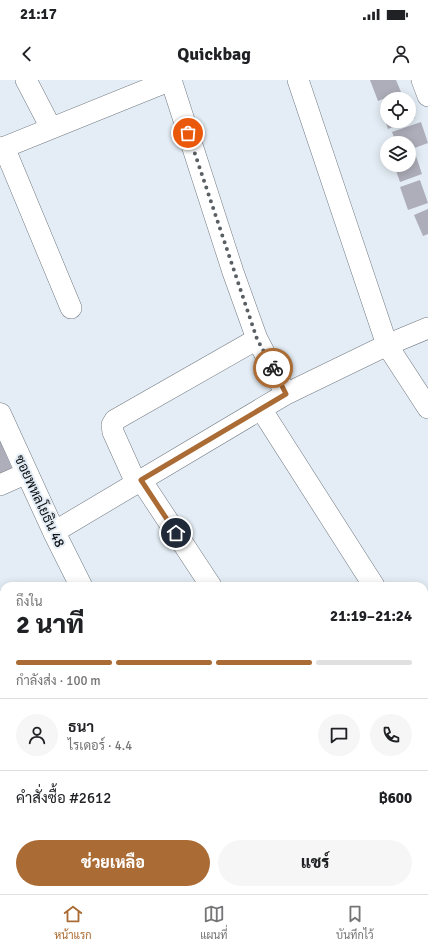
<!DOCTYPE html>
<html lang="th">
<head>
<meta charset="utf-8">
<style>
  body { margin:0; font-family:Signika,Sarabun,sans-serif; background:#f6f6f6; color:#202124; height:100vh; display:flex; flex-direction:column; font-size:15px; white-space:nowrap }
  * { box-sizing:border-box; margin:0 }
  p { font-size:13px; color:#757577 }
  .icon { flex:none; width:22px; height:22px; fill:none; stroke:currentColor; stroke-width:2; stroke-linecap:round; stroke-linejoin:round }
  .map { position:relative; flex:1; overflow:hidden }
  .sheet { position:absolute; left:0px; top:502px; width:428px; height:312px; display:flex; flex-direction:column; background:#fff; border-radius:12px 12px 0 0; box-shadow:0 2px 10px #0003 }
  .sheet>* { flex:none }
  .controls { position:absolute; left:380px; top:12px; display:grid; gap:8px }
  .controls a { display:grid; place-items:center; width:36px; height:36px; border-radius:50%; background:#fff; box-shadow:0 2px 10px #0003; font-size:20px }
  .pin { position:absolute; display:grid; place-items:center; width:34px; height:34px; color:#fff; margin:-17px; border:2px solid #fff; border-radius:50%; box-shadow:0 1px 4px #0007 }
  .courier { position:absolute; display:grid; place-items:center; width:40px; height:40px; margin:-20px; border:3px solid #ab6b34; border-radius:50%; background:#fff; color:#222; box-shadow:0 1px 5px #0007 }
  .head em { font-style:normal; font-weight:800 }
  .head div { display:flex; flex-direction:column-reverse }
  .head { display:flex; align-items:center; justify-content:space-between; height:68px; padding:0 16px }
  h1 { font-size:26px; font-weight:800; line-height:30px }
  .bar { display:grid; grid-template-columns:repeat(4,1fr); gap:6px 4px; align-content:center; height:48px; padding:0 16px }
  .bar i { height:5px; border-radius:3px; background:#e0e0e0 }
  .bar .active { background:#ab6b34 }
  .bar p { grid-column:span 4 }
  .line { display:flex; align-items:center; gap:10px; padding:0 16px; border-top:1px solid #e0e0e0 }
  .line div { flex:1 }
  .round { display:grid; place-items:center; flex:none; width:42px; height:42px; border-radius:21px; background:#f6f6f6 }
  .action { display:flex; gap:8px; margin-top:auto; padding:8px 16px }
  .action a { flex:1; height:46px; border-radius:24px; background:#ab6b34; color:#fff; font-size:16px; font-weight:800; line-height:46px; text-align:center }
  .action a+a { background:#f6f6f6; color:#202124 }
  .status { display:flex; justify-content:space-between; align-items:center; height:28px; padding:0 20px; background:#fff; direction:ltr }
  .status svg { height:11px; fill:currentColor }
  header { display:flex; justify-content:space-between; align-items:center; height:52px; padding:0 16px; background:#fff; font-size:18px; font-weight:800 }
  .dock { display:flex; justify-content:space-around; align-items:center; height:56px; border-top:1px solid #e0e0e0; background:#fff; font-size:11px; color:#757577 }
  .dock a { display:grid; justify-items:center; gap:2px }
  .dock .active { color:#ab6b34 }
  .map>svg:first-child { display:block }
  .building { fill:#adaeb9 }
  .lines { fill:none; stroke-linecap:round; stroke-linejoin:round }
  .street-casing { stroke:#727a82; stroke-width:22 }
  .secondary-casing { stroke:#727a82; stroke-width:23 }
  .street { stroke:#fff; stroke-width:21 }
  .secondary { stroke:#fff; stroke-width:22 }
  .done { stroke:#5a5f63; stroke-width:4; stroke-dasharray:0 7.2 }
  .route { stroke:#ab6b34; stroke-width:5 }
  .labels { text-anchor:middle; stroke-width:4; stroke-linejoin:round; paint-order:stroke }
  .street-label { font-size:14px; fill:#0f1215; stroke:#e4edf5 }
</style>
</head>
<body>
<div class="status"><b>21:17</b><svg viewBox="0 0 49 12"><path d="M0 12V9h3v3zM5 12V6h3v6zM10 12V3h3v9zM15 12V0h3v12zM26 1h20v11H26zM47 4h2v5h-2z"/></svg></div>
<header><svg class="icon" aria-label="back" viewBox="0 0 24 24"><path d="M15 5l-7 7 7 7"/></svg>Quickbag<svg class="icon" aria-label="person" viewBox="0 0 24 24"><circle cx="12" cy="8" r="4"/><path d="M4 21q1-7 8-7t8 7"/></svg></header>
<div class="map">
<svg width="428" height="814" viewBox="0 0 428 814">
  <rect width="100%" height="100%" fill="#e4edf5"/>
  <path class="building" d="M 370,0 L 396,0 L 401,12 L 378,21 Z
    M 409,23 L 415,38 L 409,40 Z
    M 387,25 L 387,41 L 407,41 L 388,49 L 380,27 Z
    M 421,42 L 428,63 L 409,70 L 409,63 L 396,63 L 392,52 Z
    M 415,73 L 422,94 L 400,102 L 394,85 L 409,85 L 409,75 Z
    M 420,100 L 428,123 L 408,130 L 400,107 Z
    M 428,129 L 428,154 L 423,156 L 414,135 Z
    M 0,361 L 14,393 L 0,400 Z"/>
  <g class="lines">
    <defs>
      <path id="street" d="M 26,0 L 51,48
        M 298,0 L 387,265 L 428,328
        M 422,0 L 428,16
        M 4,67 L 71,228
        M 0,69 L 171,0 L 233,192 L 257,259 L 286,314
        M 261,329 L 374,506
        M 141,400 L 211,506
        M 136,403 L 113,352 L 112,345 L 115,340 L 257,259
        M 0,405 L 27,393
        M 54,452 L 286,314 L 387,265 L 428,248
        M 0,553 L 4,561
        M 424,585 L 428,591
        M 0,701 L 4,699
        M 84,810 L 87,814
        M 412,810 L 414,814
        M 21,814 L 26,810"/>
      <path id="secondary" d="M 0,334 L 54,452 L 81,506
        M 255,810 L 258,814"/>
    </defs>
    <use href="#street" class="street-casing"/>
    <use href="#secondary" class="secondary-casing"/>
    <use href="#street" class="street"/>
    <use href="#secondary" class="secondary"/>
  </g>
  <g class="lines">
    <path class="done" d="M 188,53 L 257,259 L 273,288"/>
    <path class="route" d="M 176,453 L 141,400 L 286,314 L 273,288"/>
  </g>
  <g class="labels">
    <g class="street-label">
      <text transform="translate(40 421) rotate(65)" y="5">ซอยพหลโยธิน 48</text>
    </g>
  </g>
</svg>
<div class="controls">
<a><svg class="icon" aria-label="locate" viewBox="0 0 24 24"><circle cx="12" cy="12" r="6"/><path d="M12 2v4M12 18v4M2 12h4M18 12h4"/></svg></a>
<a><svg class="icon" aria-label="layers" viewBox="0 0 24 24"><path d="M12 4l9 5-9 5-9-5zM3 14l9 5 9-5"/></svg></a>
</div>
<div class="pin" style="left:188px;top:53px;background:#ea580c"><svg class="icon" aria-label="bag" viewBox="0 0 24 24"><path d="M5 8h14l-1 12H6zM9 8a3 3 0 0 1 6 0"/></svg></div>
<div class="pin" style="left:176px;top:453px;background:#1f2937"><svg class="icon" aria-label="home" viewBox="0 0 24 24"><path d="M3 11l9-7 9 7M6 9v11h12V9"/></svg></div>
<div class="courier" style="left:273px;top:288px"><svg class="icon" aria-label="bike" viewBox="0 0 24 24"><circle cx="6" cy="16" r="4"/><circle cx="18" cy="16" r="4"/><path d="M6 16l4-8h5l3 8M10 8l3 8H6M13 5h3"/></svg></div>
<section class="sheet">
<div class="head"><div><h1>2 นาที</h1><p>ถึงใน</p></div><em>21:19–21:24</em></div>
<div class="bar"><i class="active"></i><i class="active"></i><i class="active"></i><i></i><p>กำลังส่ง · 100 m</p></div>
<div class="line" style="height:72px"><a class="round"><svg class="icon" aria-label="person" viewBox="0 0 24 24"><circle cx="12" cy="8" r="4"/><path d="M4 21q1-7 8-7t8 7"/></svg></a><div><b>ธนา</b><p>ไรเดอร์ · 4.4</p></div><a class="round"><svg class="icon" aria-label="chat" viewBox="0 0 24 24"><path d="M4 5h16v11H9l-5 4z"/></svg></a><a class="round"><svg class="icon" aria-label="phone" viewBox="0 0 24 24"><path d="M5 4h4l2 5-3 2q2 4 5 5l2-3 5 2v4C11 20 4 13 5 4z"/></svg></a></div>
<div class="line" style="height:52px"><div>คำสั่งซื้อ #2612</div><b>฿600</b></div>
<div class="action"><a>ช่วยเหลือ</a><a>แชร์</a></div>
</section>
</div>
<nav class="dock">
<a class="active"><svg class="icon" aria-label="home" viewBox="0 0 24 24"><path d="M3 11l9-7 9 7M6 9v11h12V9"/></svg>หน้าแรก</a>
<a><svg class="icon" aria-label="map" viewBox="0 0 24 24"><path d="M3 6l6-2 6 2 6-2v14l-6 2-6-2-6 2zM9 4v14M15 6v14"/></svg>แผนที่</a>
<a><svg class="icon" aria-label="saved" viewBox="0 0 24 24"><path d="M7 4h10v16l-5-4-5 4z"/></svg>บันทึกไว้</a>
</nav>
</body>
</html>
